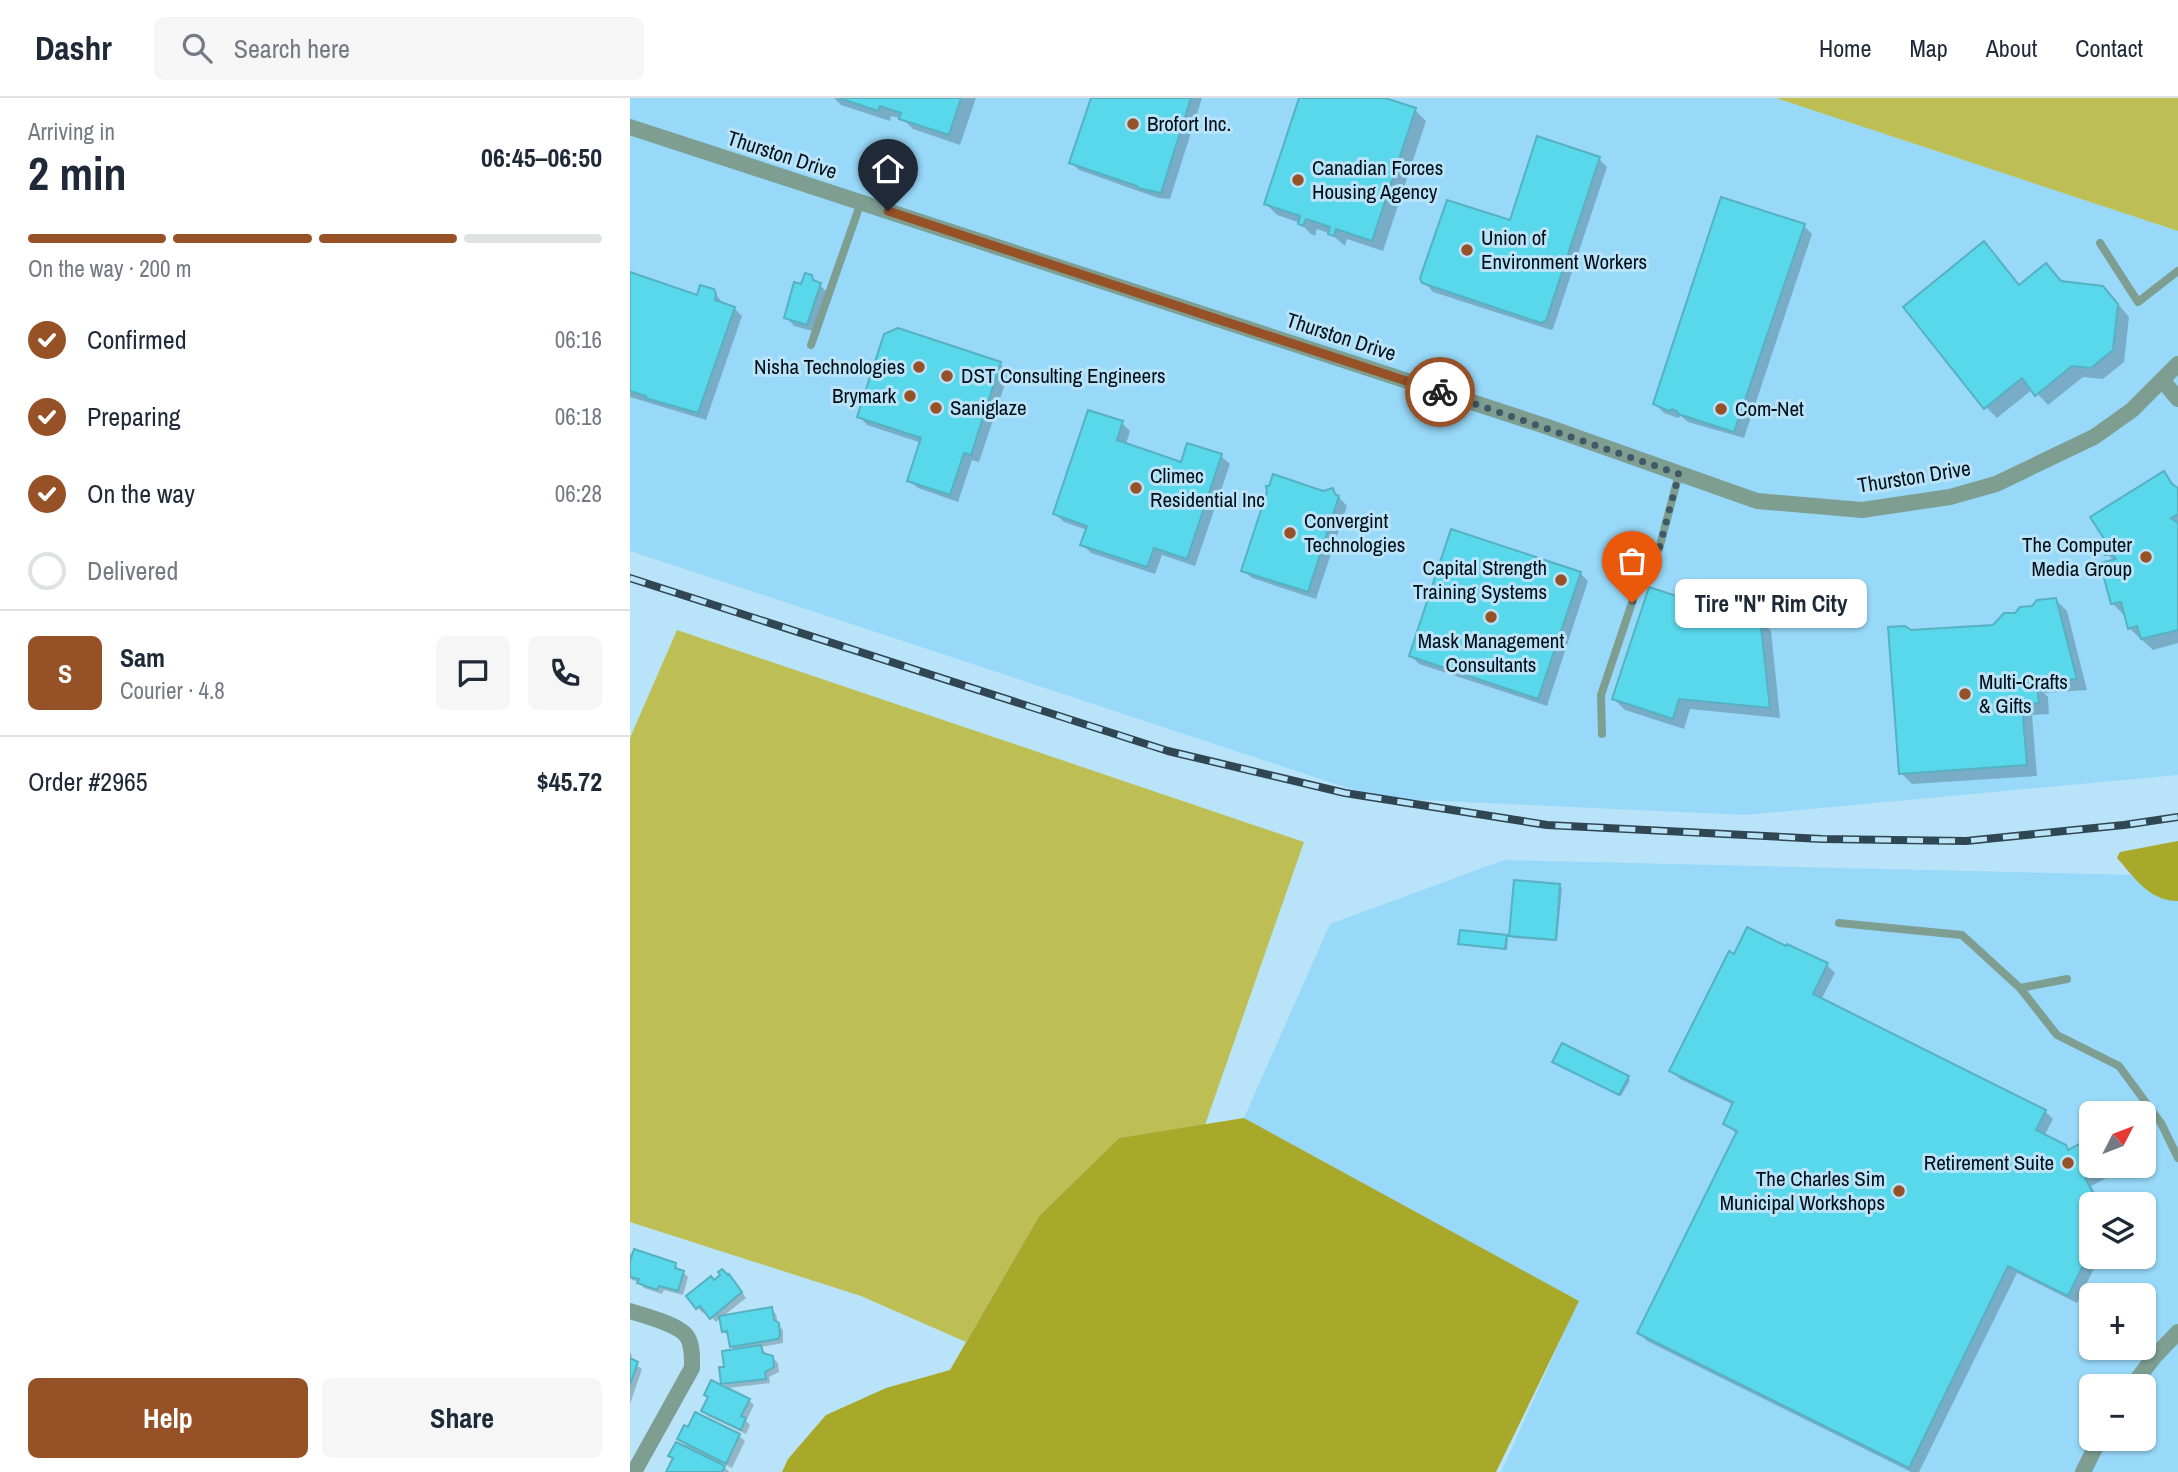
<!DOCTYPE html>
<html lang="en">
<head>
<meta charset="utf-8">
<style>
  body { margin:0; font-family:"Archivo Narrow",sans-serif; background:#f6f6f7; color:#1f2937; height:100vh; display:flex; flex-direction:column; font-size:26px; white-space:nowrap }
  * { box-sizing:border-box; margin:0 }
  p { font-size:23px; color:#747a83 }
  .icon { flex:none; width:38px; height:38px; fill:none; stroke:currentColor; stroke-width:2; stroke-linecap:round; stroke-linejoin:round }
  .map { position:relative; flex:1; overflow:hidden }
  .drawer { display:flex; flex-direction:column; background:#fff; width:630px }
  .drawer>* { flex:none }
  .needle { width:46px; rotate:48deg }
  .tools { position:absolute; left:1449px; top:1003px; display:grid; gap:14px }
  .tools a { display:grid; place-items:center; width:77px; height:77px; border-radius:10px; background:#fff; box-shadow:0 2px 5px #0004; font-size:35px }
  .pin { position:absolute; display:grid; place-items:center; width:60px; height:60px; color:#fff; margin:-72px -30px; border-radius:50% 50% 50% 0; rotate:-45deg; box-shadow:0 0 7px #0007 }
  .pin .icon { rotate:45deg }
  .courier { position:absolute; display:grid; place-items:center; width:70px; height:70px; margin:-35px; border:5px solid #965126; border-radius:50%; background:#fff; color:#222; box-shadow:0 2px 9px #0007 }
  .bubble { position:absolute; height:49px; border-radius:10px; background:#fff; box-shadow:0 2px 5px #0004; font-size:23px; font-weight:800; line-height:49px; text-align:center }
  .summary em { font-style:normal; font-weight:800 }
  .summary div { display:flex; flex-direction:column-reverse }
  .summary { display:flex; align-items:center; justify-content:space-between; height:119px; padding:0 28px }
  h1 { font-size:46px; font-weight:800; line-height:52px }
  .bar { display:grid; grid-template-columns:repeat(4,1fr); gap:10px 7px; align-content:center; height:84px; padding:0 28px }
  .bar i { height:9px; border-radius:5px; background:#e0e1e3 }
  .bar .active { background:#965126 }
  .bar p { grid-column:span 4 }
  .line { display:flex; align-items:center; gap:18px; padding:0 28px; border-top:2px solid #e0e1e3 }
  .line div { flex:1 }
  .round { display:grid; place-items:center; flex:none; width:74px; height:74px; border-radius:10px; background:#f6f6f7 }
  ol { padding:0 28px; list-style:none }
  li { display:flex; align-items:center; gap:21px; height:77px }
  li p { margin-inline-start:auto }
  li .icon { padding:7px; border-radius:50%; background:#965126; color:#fff; stroke-width:4 }
  li:last-child { color:#747a83 }
  li i { width:38px; height:38px; border:4px solid #e0e1e3; border-radius:50% }
  .action { display:flex; gap:14px; margin-top:auto; padding:14px 28px }
  .action a { flex:1; height:80px; border-radius:10px; background:#965126; color:#fff; font-size:28px; font-weight:800; line-height:80px; text-align:center }
  .action a+a { background:#f6f6f7; color:#1f2937 }
  header { display:flex; align-items:center; gap:42px; box-sizing:border-box; height:98px; padding:0 35px; background:#fff; border-bottom:2px solid #e0e1e3 }
  header strong { font-size:33px }
  nav { display:flex; gap:38px; margin-inline-start:auto; font-size:24px }
  .search { width:490px; height:63px; background:#f6f6f7; display:flex; align-items:center; gap:18px; box-sizing:border-box; padding:0 24px; border-radius:10px; color:#747a83; font-size:26px }
  main { display:flex; flex:1; min-height:0 }
  .map>svg:first-child { display:block }
  .built { fill:#98d9f9; fill-rule:evenodd }
  .green { fill:#bdbf55 }
  .forest { fill:#a8a92a }
  .shadow { fill:#0003 }
  .building { fill:#59d7eb; stroke:#56b1c0; stroke-width:2 }
  .lines { fill:none; stroke-linecap:round; stroke-linejoin:round }
  .service { stroke:#7e9e92; stroke-width:8 }
  .minor { stroke:#7e9e92; stroke-width:16 }
  .rail-casing { stroke:#304652; stroke-width:8 }
  .rail { stroke:#b8e3f8; stroke-width:5; stroke-dasharray:16; stroke-linecap:butt }
  .done { stroke:#405966; stroke-width:7; stroke-dasharray:0 12.6 }
  .route { stroke:#965126; stroke-width:9 }
  .poi-dot { fill:#965126; stroke:#b8e3f8; stroke-width:2.5 }
  .labels { text-anchor:middle; stroke-width:6; stroke-linejoin:round; paint-order:stroke }
  .poi-label { font-size:21px; fill:#000e17; stroke:#b8e3f8; text-anchor:start }
  .street-label { font-size:21px; fill:#000e17; stroke:#b8e3f8 }
</style>
</head>
<body>
<header>
<strong>Dashr</strong>
<div class="search"><svg class="icon" aria-label="search" viewBox="0 0 24 24"><circle cx="10" cy="10" r="6"/><path d="M15 15l6 6"/></svg>Search here</div>
<nav><a>Home</a><a>Map</a><a>About</a><a>Contact</a></nav>
</header>
<main>
<section class="drawer">
<div class="summary"><div><h1>2 min</h1><p>Arriving in</p></div><em>06:45–06:50</em></div>
<div class="bar"><i class="active"></i><i class="active"></i><i class="active"></i><i></i><p>On the way · 200 m</p></div>
<ol>
<li><svg class="icon" aria-label="check" viewBox="0 0 24 24"><path d="M5 12l5 5 9-10"/></svg>Confirmed<p>06:16</p></li>
<li><svg class="icon" aria-label="check" viewBox="0 0 24 24"><path d="M5 12l5 5 9-10"/></svg>Preparing<p>06:18</p></li>
<li><svg class="icon" aria-label="check" viewBox="0 0 24 24"><path d="M5 12l5 5 9-10"/></svg>On the way<p>06:28</p></li>
<li><i></i>Delivered</li>
</ol>
<div class="line" style="height:126px"><b class="round" style="background:#965126;color:#fff">S</b><div><b>Sam</b><p>Courier · 4.8</p></div><a class="round"><svg class="icon" aria-label="chat" viewBox="0 0 24 24"><path d="M4 5h16v11H9l-5 4z"/></svg></a><a class="round"><svg class="icon" aria-label="phone" viewBox="0 0 24 24"><path d="M5 4h4l2 5-3 2q2 4 5 5l2-3 5 2v4C11 20 4 13 5 4z"/></svg></a></div>
<div class="line" style="height:91px"><div>Order #2965</div><b>$45.72</b></div>
<div class="action"><a>Help</a><a>Share</a></div>
</section>
<div class="map">
<svg width="1548" height="1374" viewBox="0 0 1548 1374">
  <rect width="100%" height="100%" fill="#b8e3f8"/>
  <path class="built" d="M 0,0 L 1146,0 L 1548,133 L 1548,677 L 1115,717 L 748,700 L 0,453 Z
    M 874,762 L 1548,778 L 1548,1374 L 871,1374 L 948,1203 L 614,1020 L 700,826 ZM 1461,1015 L 1514,1015 L 1514,1068 L 1461,1068 ZM 1461,1106 L 1514,1106 L 1514,1158 L 1461,1158 ZM 1461,1197 L 1514,1197 L 1514,1250 L 1461,1250 ZM 1461,1288 L 1514,1288 L 1514,1340 L 1461,1340 Z"/>
  <path class="green" d="M 1146,0 L 1548,0 L 1548,133 Z
    M 47,532 L 674,744 L 575,1027 L 489,1040 L 409,1118 L 336,1244 L 231,1198 L 0,1124 L 0,640 Z"/>
  <path class="forest" d="M 1548,743 L 1548,803 C 1519,803 1505,780 1487,760 L 1490,754 Z
    M 614,1020 L 949,1203 L 866,1374 L 152,1374 L 158,1361 L 196,1317 L 256,1290 L 320,1272 L 409,1118 L 489,1040 Z"/>
  <path class="shadow" d="M 204,0 L 346,0 L 330,47 L 283,31 L 273,21 L 261,18 L 260,23 L 211,7 Z
    M 463,0 L 572,0 L 540,101 L 528,100 L 449,72 L 441,64 Z
    M 671,0 L 750,0 L 785,12 L 796,23 L 753,153 L 717,141 L 715,148 L 701,136 L 687,131 L 685,138 L 681,136 L 670,125 L 647,117 L 636,106 Z
    M 969,61 L 977,69 L 923,231 L 921,232 L 803,194 L 795,185 Z
    M 1174,128 L 1182,136 L 1114,340 L 1058,324 L 1051,318 L 1048,320 L 1034,315 L 1026,307 Z
    M 1354,145 L 1390,188 L 1433,185 L 1484,201 L 1499,219 L 1494,264 L 1473,281 L 1453,279 L 1418,307 L 1403,291 L 1367,320 L 1356,309 Z
    M 0,176 L 68,199 L 83,193 L 94,206 L 104,210 L 112,218 L 76,322 L 0,299 Z
    M 181,179 L 198,195 L 186,234 L 164,228 L 156,219 L 172,188 Z
    M 268,232 L 370,266 L 379,274 L 349,364 L 342,362 L 328,404 L 288,390 L 279,382 L 292,345 L 237,327 L 229,318 Z
    M 492,325 L 500,333 L 496,346 L 552,366 L 591,358 L 600,366 L 565,468 L 532,457 L 525,476 L 461,455 L 452,446 L 457,432 L 434,424 L 425,416 Z
    M 1534,375 L 1548,391 L 1548,545 L 1523,552 L 1499,530 L 1496,516 L 1493,516 L 1482,505 L 1484,463 L 1477,456 Z
    M 702,392 L 717,408 L 686,501 L 622,480 L 613,472 L 639,394 L 693,395 Z
    M 950,475 L 958,483 L 917,608 L 789,566 L 781,558 Z
    M 1426,502 L 1437,513 L 1457,592 L 1414,595 L 1418,599 L 1419,616 L 1402,617 L 1407,678 L 1282,686 L 1271,675 L 1280,534 L 1364,529 L 1386,516 Z
    M 1079,511 L 1086,517 L 1114,514 L 1120,520 L 1130,521 L 1141,533 L 1150,620 L 1060,611 L 1054,631 L 995,612 L 984,601 Z
    M 930,788 L 932,790 L 927,843 L 883,840 L 881,838 Z
    M 876,839 L 878,841 L 877,852 L 832,847 L 830,845 Z
    M 1197,867 L 1205,875 L 1191,902 L 1415,1013 L 1423,1021 L 1414,1038 L 1435,1048 L 1440,1053 L 1461,1042 L 1461,1068 L 1482,1068 L 1486,1075 L 1461,1088 L 1471,1106 L 1461,1106 L 1461,1158 L 1470,1158 L 1447,1205 L 1387,1175 L 1289,1374 L 1281,1374 L 1017,1243 L 1009,1235 L 1107,1036 L 1095,1025 L 1104,1007 L 1050,981 L 1041,972 Z
    M 926,965 L 998,980 L 1000,982 L 991,998 Z
    M 0,1154 L 4,1158 L 45,1167 L 58,1179 L 53,1197 L 34,1192 L 32,1196 L 14,1190 L 10,1184 L 2,1182 L 0,1179 Z
    M 104,1183 L 116,1200 L 92,1219 L 141,1211 L 146,1216 L 148,1227 L 153,1232 L 153,1245 L 131,1249 L 137,1258 L 142,1259 L 148,1265 L 149,1274 L 139,1279 L 140,1285 L 98,1290 L 93,1285 L 96,1270 L 106,1252 L 101,1248 L 99,1238 L 93,1233 L 91,1220 L 86,1224 L 76,1213 L 73,1215 L 68,1210 L 84,1184 Z
    M 0,1255 L 2,1257 L 0,1263 L 12,1271 L 0,1306 Z
    M 119,1302 L 124,1307 L 116,1323 L 120,1327 L 116,1336 L 78,1318 L 73,1313 Z
    M 66,1317 L 109,1338 L 115,1343 L 102,1370 L 90,1364 L 99,1374 L 38,1374 L 44,1361 L 40,1358 L 60,1352 L 49,1341 L 59,1331 Z"/>
  <path class="building" d="M 209,0 L 331,0 L 319,37 L 269,21 L 271,15 L 250,8 L 248,13 Z
    M 461,0 L 561,0 L 531,95 L 508,90 L 507,88 L 439,65 Z
    M 669,0 L 755,0 L 786,10 L 742,143 L 706,131 L 704,138 L 698,136 L 700,129 L 676,121 L 673,128 L 668,126 L 670,118 L 634,106 Z
    M 907,38 L 970,59 L 916,223 L 911,225 L 792,185 L 790,180 L 817,102 L 880,122 Z
    M 1091,99 L 1175,126 L 1104,334 L 1048,316 L 1047,313 L 1042,311 L 1039,313 L 1023,306 Z
    M 1354,143 L 1389,187 L 1416,165 L 1431,183 L 1473,188 L 1488,206 L 1483,252 L 1461,270 L 1442,268 L 1405,298 L 1392,280 L 1354,311 L 1273,209 Z
    M 0,174 L 67,197 L 70,187 L 84,191 L 86,196 L 85,202 L 105,209 L 68,315 L 15,300 L 16,298 L 0,293 Z
    M 175,175 L 182,177 L 183,182 L 191,185 L 177,227 L 154,220 L 164,184 L 171,186 Z
    M 268,230 L 371,264 L 341,357 L 334,355 L 320,397 L 277,383 L 291,340 L 227,319 L 254,236 Z
    M 458,312 L 493,323 L 487,342 L 551,364 L 557,345 L 592,356 L 557,461 L 524,450 L 517,469 L 450,447 L 457,428 L 423,416 Z
    M 1534,373 L 1542,386 L 1548,390 L 1548,416 L 1541,420 L 1548,425 L 1548,532 L 1511,541 L 1507,528 L 1498,531 L 1491,504 L 1481,506 L 1470,465 L 1486,461 L 1483,456 L 1475,457 L 1478,447 L 1460,419 Z
    M 643,376 L 693,393 L 703,390 L 705,396 L 709,398 L 678,494 L 611,473 L 637,394 L 636,388 L 639,388 Z
    M 821,431 L 951,474 L 908,601 L 779,558 Z
    M 1019,489 L 1080,509 L 1078,515 L 1095,516 L 1095,510 L 1115,513 L 1114,518 L 1130,520 L 1140,610 L 1049,601 L 1043,621 L 982,601 Z
    M 1426,500 L 1447,581 L 1390,585 L 1391,588 L 1407,586 L 1409,605 L 1392,607 L 1397,667 L 1269,676 L 1258,529 L 1275,528 L 1281,532 L 1363,527 L 1374,515 L 1385,515 L 1390,509 L 1402,508 L 1407,502 Z
    M 884,782 L 930,786 L 926,842 L 879,838 Z
    M 1117,829 L 1156,848 L 1157,846 L 1198,865 L 1183,896 L 1416,1012 L 1406,1032 L 1436,1047 L 1438,1052 L 1461,1040 L 1461,1068 L 1478,1068 L 1455,1080 L 1469,1106 L 1461,1106 L 1461,1151 L 1438,1198 L 1378,1168 L 1279,1370 L 1007,1235 L 1107,1033 L 1093,1026 L 1103,1004 L 1039,973 L 1099,853 L 1104,856 Z
    M 830,832 L 877,837 L 875,851 L 828,846 Z
    M 932,945 L 999,978 L 989,997 L 922,964 Z
    M 4,1151 L 46,1165 L 45,1170 L 54,1173 L 48,1193 L 29,1188 L 27,1192 L 7,1185 L 9,1181 L 0,1179 L 0,1164 Z
    M 92,1171 L 98,1177 L 99,1176 L 112,1194 L 80,1221 L 70,1208 L 66,1211 L 56,1198 L 81,1178 L 84,1182 L 90,1177 L 88,1174 Z
    M 142,1209 L 144,1222 L 149,1225 L 150,1237 L 148,1241 L 100,1249 L 97,1233 L 92,1234 L 89,1218 Z
    M 131,1247 L 133,1255 L 143,1258 L 144,1269 L 135,1274 L 136,1281 L 91,1286 L 89,1269 L 94,1269 L 92,1253 Z
    M 0,1260 L 8,1264 L 0,1287 Z
    M 81,1282 L 120,1301 L 111,1318 L 116,1320 L 111,1332 L 71,1313 L 78,1299 L 74,1297 Z
    M 65,1314 L 110,1336 L 96,1366 L 47,1341 L 54,1327 L 58,1329 Z
    M 46,1344 L 95,1368 L 92,1374 L 36,1374 L 43,1360 L 38,1358 Z"/>
  <g class="lines">
    <path class="service" d="M 1470,145 L 1508,204 L 1548,173
      M 181,247 L 231,104
      M 972,636 L 971,597 L 1017,460 L 1029,451 L 1049,376
      M 1209,825 L 1332,837 L 1390,890
      M 1437,881 L 1390,890 L 1427,937 L 1489,968 L 1531,1025 L 1548,1060"/>
    <path class="minor" d="M 0,29 L 915,328 L 1127,403 L 1232,412 L 1320,399 L 1366,386 L 1464,339 L 1502,312 L 1548,266
      M 1532,282 L 1548,301
      M 0,1213 C 15,1218 45,1225 56,1237 C 63,1246 62,1260 62,1270 L 4,1374
      M 1502,1288 L 1525,1258 L 1548,1234
      M 1453,1374 L 1470,1340"/>
    <defs>
      <path id="rail" d="M 0,480 L 538,653 L 715,695 L 917,727 L 1192,741 L 1336,743 L 1494,727 L 1548,719"/>
    </defs>
    <use href="#rail" class="rail-casing"/>
    <use href="#rail" class="rail"/>
  </g>
  <g class="lines">
    <path class="done" d="M 810,294 L 1049,376 L 1029,451 L 1017,460 L 1002,505"/>
    <path class="route" d="M 258,113 L 810,294"/>
  </g>
  <g class="poi-dot">
    <circle cx="503" cy="26" r="7"/>
    <circle cx="668" cy="82" r="7"/>
    <circle cx="837" cy="152" r="7"/>
    <circle cx="289" cy="269" r="7"/>
    <circle cx="317" cy="278" r="7"/>
    <circle cx="280" cy="298" r="7"/>
    <circle cx="306" cy="310" r="7"/>
    <circle cx="1091" cy="311" r="7"/>
    <circle cx="506" cy="390" r="7"/>
    <circle cx="660" cy="435" r="7"/>
    <circle cx="1516" cy="459" r="7"/>
    <circle cx="931" cy="482" r="7"/>
    <circle cx="861" cy="519" r="7"/>
    <circle cx="1335" cy="596" r="7"/>
    <circle cx="1438" cy="1065" r="7"/>
    <circle cx="1269" cy="1093" r="7"/>
  </g>
  <g class="labels">
    <g class="poi-label">
      <text x="517" y="33">Brofort Inc.</text>
      <text x="682" y="77">Canadian Forces<tspan x="682" dy="24">Housing Agency</tspan></text>
      <text x="851" y="147">Union of<tspan x="851" dy="24">Environment Workers</tspan></text>
      <text x="275" y="276" text-anchor="end">Nisha Technologies</text>
      <text x="331" y="285">DST Consulting Engineers</text>
      <text x="266" y="305" text-anchor="end">Brymark</text>
      <text x="320" y="317">Saniglaze</text>
      <text x="1105" y="318">Com-Net</text>
      <text x="520" y="385">Climec<tspan x="520" dy="24">Residential Inc</tspan></text>
      <text x="674" y="430">Convergint<tspan x="674" dy="24">Technologies</tspan></text>
      <text x="1502" y="454" text-anchor="end">The Computer<tspan x="1502" dy="24">Media Group</tspan></text>
      <text x="917" y="477" text-anchor="end">Capital Strength<tspan x="917" dy="24">Training Systems</tspan></text>
      <text x="861" y="550" text-anchor="middle">Mask Management<tspan x="861" dy="24">Consultants</tspan></text>
      <text x="1349" y="591">Multi-Crafts<tspan x="1349" dy="24">&amp; Gifts</tspan></text>
      <text x="1424" y="1072" text-anchor="end">Retirement Suite</text>
      <text x="1255" y="1088" text-anchor="end">The Charles Sim<tspan x="1255" dy="24">Municipal Workshops</tspan></text>
    </g>
    <g class="street-label">
      <text transform="translate(152 57) rotate(18)" y="7">Thurston Drive</text>
      <text transform="translate(711 239) rotate(18)" y="7">Thurston Drive</text>
      <text transform="translate(1284 379) rotate(-9)" y="7">Thurston Drive</text>
    </g>
  </g>
</svg>
<div class="tools">
<a><svg class="needle" viewBox="-14 -14 28 28"><path d="M0-13l5 13h-10z" fill="#e53935"/><path d="M0 13l5-13h-10z" fill="#747a83"/></svg></a>
<a><svg class="icon" aria-label="layers" viewBox="0 0 24 24"><path d="M12 4l9 5-9 5-9-5zM3 14l9 5 9-5"/></svg></a>
<a>+</a>
<a>−</a>
</div>
<div class="pin" style="left:1002px;top:505px;background:#ea580c"><svg class="icon" aria-label="bag" viewBox="0 0 24 24"><path d="M5 8h14l-1 12H6zM9 8a3 3 0 0 1 6 0"/></svg></div>
<div class="pin" style="left:258px;top:113px;background:#1f2937"><svg class="icon" aria-label="home" viewBox="0 0 24 24"><path d="M3 11l9-7 9 7M6 9v11h12V9"/></svg></div>
<div class="courier" style="left:810px;top:294px"><svg class="icon" aria-label="bike" viewBox="0 0 24 24"><circle cx="6" cy="16" r="4"/><circle cx="18" cy="16" r="4"/><path d="M6 16l4-8h5l3 8M10 8l3 8H6M13 5h3"/></svg></div>
<div class="bubble" style="left:1045px;top:481px;width:192px">Tire &quot;N&quot; Rim City</div>
</div>
</main>
</body>
</html>
